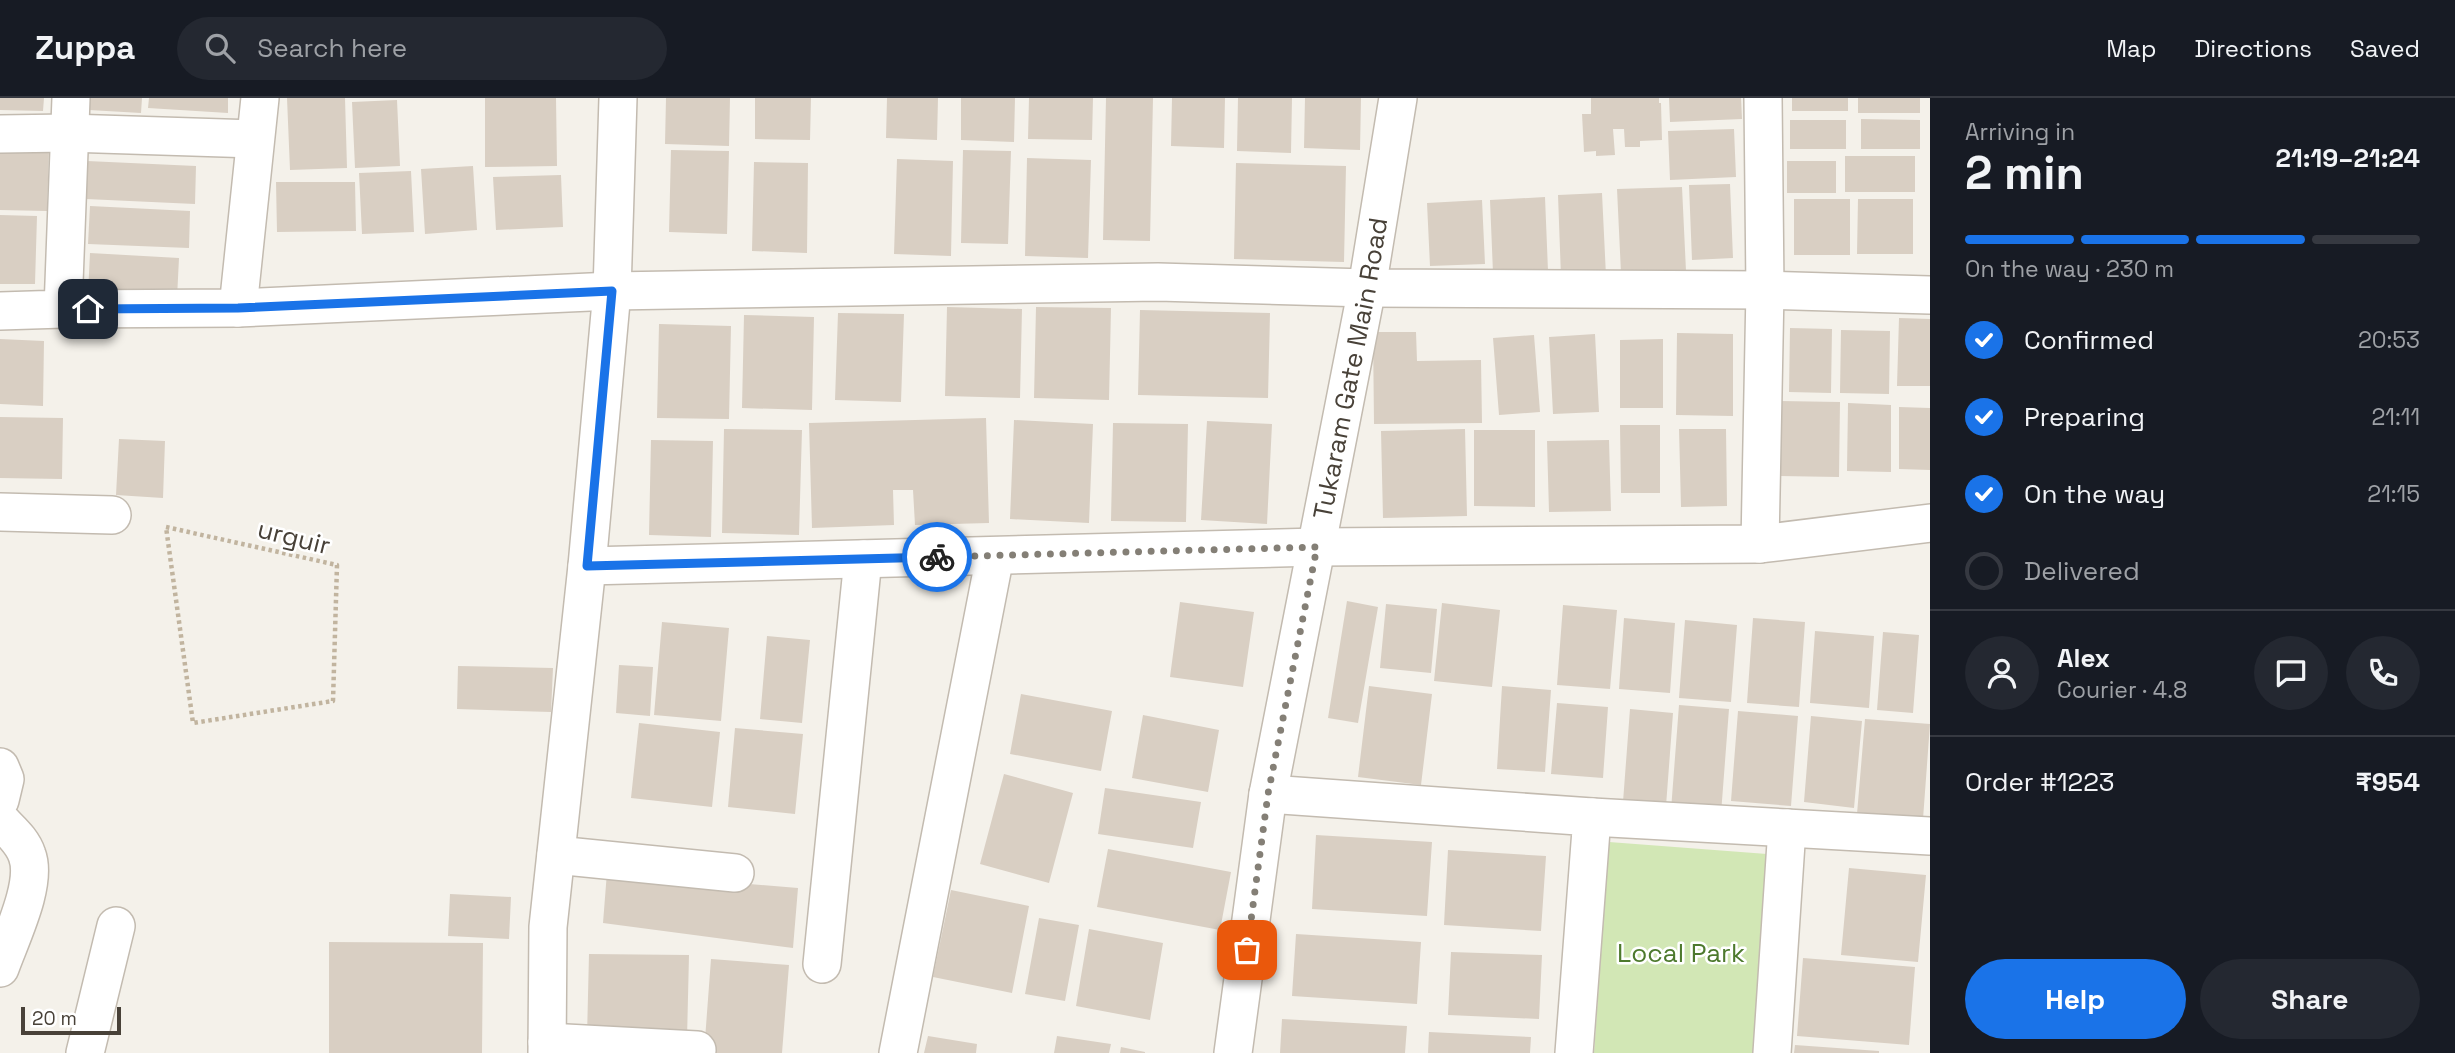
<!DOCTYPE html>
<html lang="en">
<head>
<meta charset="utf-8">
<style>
  body { margin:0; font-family:"Space Grotesk",sans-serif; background:#242831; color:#f1f3f6; height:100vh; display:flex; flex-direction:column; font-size:26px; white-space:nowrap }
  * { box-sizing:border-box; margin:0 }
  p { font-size:23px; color:#9ea1a6 }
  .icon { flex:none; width:38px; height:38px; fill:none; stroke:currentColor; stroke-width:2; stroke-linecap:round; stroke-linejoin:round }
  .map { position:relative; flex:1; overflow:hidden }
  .drawer { display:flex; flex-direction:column; background:#171b24; width:525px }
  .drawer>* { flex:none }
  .scale { position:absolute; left:21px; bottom:18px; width:100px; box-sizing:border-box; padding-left:7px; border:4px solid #484138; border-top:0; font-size:19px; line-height:24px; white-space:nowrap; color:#484138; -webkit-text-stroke:5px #fff; paint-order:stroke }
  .pin { position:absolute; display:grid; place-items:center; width:60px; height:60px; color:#fff; margin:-30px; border-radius:14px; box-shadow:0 4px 10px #0006 }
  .courier { position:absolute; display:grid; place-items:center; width:70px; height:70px; margin:-35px; border:5px solid #1a73e8; border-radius:50%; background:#fff; color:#222; box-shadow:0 2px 9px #0007 }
  .summary em { font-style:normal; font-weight:600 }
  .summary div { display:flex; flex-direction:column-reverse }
  .summary { display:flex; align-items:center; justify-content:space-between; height:119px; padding:0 35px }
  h1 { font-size:46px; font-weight:600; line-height:52px }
  .bar { display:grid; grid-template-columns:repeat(4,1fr); gap:10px 7px; align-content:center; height:84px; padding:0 35px }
  .bar i { height:9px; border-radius:5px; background:#363941 }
  .bar .on { background:#1a73e8 }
  .bar p { grid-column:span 4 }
  .line { display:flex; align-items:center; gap:18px; padding:0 35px; border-top:2px solid #363941 }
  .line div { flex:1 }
  .round { display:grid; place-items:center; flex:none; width:74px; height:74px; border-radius:37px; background:#242831 }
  ol { padding:0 35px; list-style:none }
  li { display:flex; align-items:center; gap:21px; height:77px }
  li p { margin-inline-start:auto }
  li .icon { padding:7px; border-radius:50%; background:#1a73e8; color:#fff; stroke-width:4 }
  li:last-child { color:#9ea1a6 }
  li i { width:38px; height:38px; border:4px solid #363941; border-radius:50% }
  .button { display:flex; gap:14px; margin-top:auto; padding:14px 35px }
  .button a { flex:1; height:80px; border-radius:42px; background:#1a73e8; color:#fff; font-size:28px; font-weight:600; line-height:80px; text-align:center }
  .button a+a { background:#242831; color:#f1f3f6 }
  header { display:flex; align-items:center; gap:42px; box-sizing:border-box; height:98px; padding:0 35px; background:#171b24; border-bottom:2px solid #363941 }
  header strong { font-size:33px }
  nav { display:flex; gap:38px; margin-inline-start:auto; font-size:24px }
  .search { width:490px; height:63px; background:#242831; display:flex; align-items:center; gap:18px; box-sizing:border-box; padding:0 24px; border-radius:38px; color:#9ea1a6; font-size:26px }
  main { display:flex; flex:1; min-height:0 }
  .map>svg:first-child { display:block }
  .green { fill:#d2e7b5 }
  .building { fill:#d9cfc3 }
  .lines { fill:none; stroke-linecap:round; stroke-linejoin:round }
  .minor-casing { stroke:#c3bbb0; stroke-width:40 }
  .path { stroke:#c1b49f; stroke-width:4.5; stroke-dasharray:3.5 3.5; stroke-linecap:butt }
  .minor { stroke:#fff; stroke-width:37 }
  .done { stroke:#847f76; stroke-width:7; stroke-dasharray:0 12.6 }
  .route { stroke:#1a73e8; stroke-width:9 }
  .labels { text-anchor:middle; stroke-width:5; stroke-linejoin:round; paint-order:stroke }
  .street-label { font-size:26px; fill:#484138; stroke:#fff }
  .park-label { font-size:26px; fill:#4d792d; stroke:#fff }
</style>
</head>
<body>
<header>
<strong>Zuppa</strong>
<div class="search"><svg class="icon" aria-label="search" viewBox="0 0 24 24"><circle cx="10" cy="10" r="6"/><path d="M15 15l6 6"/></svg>Search here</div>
<nav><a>Map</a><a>Directions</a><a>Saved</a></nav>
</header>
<main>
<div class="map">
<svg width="1930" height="955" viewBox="0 0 1930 955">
  <rect width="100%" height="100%" fill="#f4f1ea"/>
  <path class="green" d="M 1609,744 L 1767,756 L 1753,955 L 1594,955 Z"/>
  <path class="building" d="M 0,0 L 44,0 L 43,13 L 0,12 Z
    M 90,0 L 142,0 L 141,15 L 89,12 Z
    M 149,0 L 228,0 L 228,15 L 148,10 Z
    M 287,0 L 345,0 L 347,70 L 290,72 Z
    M 485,0 L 556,0 L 557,68 L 485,69 Z
    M 666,0 L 730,0 L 729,48 L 665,46 Z
    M 755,0 L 811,0 L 810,42 L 755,41 Z
    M 887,0 L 938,0 L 937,42 L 886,40 Z
    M 961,0 L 1015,0 L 1014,44 L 961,42 Z
    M 1029,0 L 1093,0 L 1092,42 L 1028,41 Z
    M 1106,0 L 1153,0 L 1150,143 L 1103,142 Z
    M 1172,0 L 1225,0 L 1224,50 L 1171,48 Z
    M 1238,0 L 1292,0 L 1291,55 L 1237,53 Z
    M 1305,0 L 1361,0 L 1360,52 L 1304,50 Z
    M 1591,0 L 1659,0 L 1659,5 L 1661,5 L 1662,42 L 1640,43 L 1640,49 L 1625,49 L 1624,31 L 1613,31 L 1615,57 L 1596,58 L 1596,53 L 1584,54 L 1582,16 L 1591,16 Z
    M 1669,0 L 1741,0 L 1742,21 L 1670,24 Z
    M 1792,0 L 1848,0 L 1848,13 L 1792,13 Z
    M 1858,0 L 1920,0 L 1920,15 L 1858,15 Z
    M 397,2 L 400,68 L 355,70 L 352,4 Z
    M 1861,21 L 1920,22 L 1920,51 L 1861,51 Z
    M 1790,22 L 1846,22 L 1846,51 L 1790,51 Z
    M 1734,31 L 1736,79 L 1670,82 L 1668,33 Z
    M 0,49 L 49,50 L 47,113 L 0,112 Z
    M 671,52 L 729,53 L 727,136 L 669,134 Z
    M 963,52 L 1011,53 L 1008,146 L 961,145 Z
    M 1845,58 L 1915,58 L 1915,94 L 1845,94 Z
    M 1027,60 L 1091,62 L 1088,160 L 1025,158 Z
    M 897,61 L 953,63 L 951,158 L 894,156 Z
    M 87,63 L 196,68 L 195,106 L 86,101 Z
    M 1787,63 L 1836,63 L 1836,95 L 1787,95 Z
    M 754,64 L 808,65 L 807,155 L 752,153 Z
    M 1236,65 L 1346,68 L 1344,164 L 1234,161 Z
    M 473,68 L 477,132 L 425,136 L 421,71 Z
    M 411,73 L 414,134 L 362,136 L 359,75 Z
    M 561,77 L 563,129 L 496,132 L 493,79 Z
    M 276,84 L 355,84 L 356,133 L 277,134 Z
    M 1730,86 L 1733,160 L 1692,162 L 1689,87 Z
    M 1682,89 L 1686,173 L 1621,175 L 1617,91 Z
    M 1602,95 L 1606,178 L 1561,179 L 1558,97 Z
    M 1545,99 L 1548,173 L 1493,175 L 1490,102 Z
    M 1794,101 L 1850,101 L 1850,157 L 1794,157 Z
    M 1858,101 L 1913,101 L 1913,156 L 1857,156 Z
    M 1482,102 L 1485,166 L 1430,168 L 1427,105 Z
    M 90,108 L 190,113 L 189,150 L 88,146 Z
    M 0,117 L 37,118 L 35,186 L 0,186 Z
    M 90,155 L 179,160 L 177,200 L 88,196 Z
    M 947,209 L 1022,211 L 1020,300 L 945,298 Z
    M 1036,209 L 1111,210 L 1109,302 L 1034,300 Z
    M 1140,212 L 1270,215 L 1268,300 L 1138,297 Z
    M 838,215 L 904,216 L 901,304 L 835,302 Z
    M 744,217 L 814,219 L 812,312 L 742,310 Z
    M 1899,220 L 1930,221 L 1930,288 L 1897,288 Z
    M 659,226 L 731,228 L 729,321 L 657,320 Z
    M 1790,230 L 1832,231 L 1831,295 L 1789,294 Z
    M 1841,232 L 1890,233 L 1889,296 L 1840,295 Z
    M 1373,234 L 1416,234 L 1417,263 L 1481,262 L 1482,325 L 1374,326 Z
    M 1677,235 L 1733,236 L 1733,318 L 1676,317 Z
    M 1595,236 L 1599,314 L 1553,316 L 1549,239 Z
    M 1534,237 L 1540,314 L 1499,317 L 1493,240 Z
    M 0,241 L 44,243 L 43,308 L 0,306 Z
    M 1663,241 L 1663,310 L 1620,310 L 1620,242 Z
    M 1780,303 L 1840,304 L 1839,379 L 1779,378 Z
    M 1848,305 L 1891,307 L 1891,374 L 1847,373 Z
    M 1899,309 L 1930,310 L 1930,372 L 1899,371 Z
    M 0,319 L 63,320 L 62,381 L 0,380 Z
    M 986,320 L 989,425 L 915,427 L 913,392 L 893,392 L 894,427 L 812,430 L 809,325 Z
    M 1014,322 L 1093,326 L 1089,425 L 1010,421 Z
    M 1207,323 L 1272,326 L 1267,426 L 1201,422 Z
    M 1113,325 L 1188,326 L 1186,424 L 1111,423 Z
    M 1620,327 L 1660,327 L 1660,395 L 1621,395 Z
    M 724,331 L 802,332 L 799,437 L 722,435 Z
    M 1465,331 L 1467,418 L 1383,420 L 1381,333 Z
    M 1679,331 L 1726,331 L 1727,408 L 1681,409 Z
    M 1474,332 L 1535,332 L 1535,409 L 1474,408 Z
    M 119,341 L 165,343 L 163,400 L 116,397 Z
    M 651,342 L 713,343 L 711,439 L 649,437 Z
    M 1609,342 L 1611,413 L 1549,414 L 1547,343 Z
    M 1347,503 L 1378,509 L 1358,625 L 1328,620 Z
    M 1180,504 L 1254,514 L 1243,589 L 1170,579 Z
    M 1442,505 L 1500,512 L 1492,589 L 1434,583 Z
    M 1386,506 L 1437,511 L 1431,575 L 1380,570 Z
    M 1563,507 L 1617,512 L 1610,591 L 1557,587 Z
    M 1624,520 L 1675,525 L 1670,595 L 1619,591 Z
    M 1753,520 L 1805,524 L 1799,609 L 1747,605 Z
    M 1685,522 L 1737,527 L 1731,604 L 1679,600 Z
    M 662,524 L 729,530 L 721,623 L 654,617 Z
    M 1815,533 L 1874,538 L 1869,610 L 1810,605 Z
    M 1883,534 L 1919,537 L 1913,615 L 1877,612 Z
    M 767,538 L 810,542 L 802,625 L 760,621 Z
    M 619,567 L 653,569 L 650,618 L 616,615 Z
    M 458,568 L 553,570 L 551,614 L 457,611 Z
    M 1369,588 L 1432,596 L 1421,687 L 1358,679 Z
    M 1502,588 L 1551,592 L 1545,674 L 1497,671 Z
    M 1021,596 L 1112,613 L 1101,673 L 1010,656 Z
    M 1557,605 L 1608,609 L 1603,680 L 1551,676 Z
    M 1679,607 L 1729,611 L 1721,716 L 1671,712 Z
    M 1630,611 L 1673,615 L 1666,708 L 1623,704 Z
    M 1738,613 L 1798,618 L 1791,708 L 1731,703 Z
    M 1143,617 L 1219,632 L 1208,694 L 1132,680 Z
    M 1811,618 L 1862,623 L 1854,710 L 1804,704 Z
    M 1865,621 L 1930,626 L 1923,721 L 1857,716 Z
    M 639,625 L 720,634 L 712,709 L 631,700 Z
    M 735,630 L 803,636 L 795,716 L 728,709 Z
    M 1004,676 L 1073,695 L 1049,785 L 980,766 Z
    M 1105,690 L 1201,704 L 1193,750 L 1098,736 Z
    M 1316,737 L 1432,744 L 1427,818 L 1312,811 Z
    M 1108,751 L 1231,774 L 1220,832 L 1097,809 Z
    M 1448,752 L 1546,758 L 1541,833 L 1444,827 Z
    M 1849,770 L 1926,777 L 1918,864 L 1841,857 Z
    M 607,774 L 798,790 L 793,850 L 603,825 Z
    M 951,792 L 1029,808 L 1012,895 L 933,879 Z
    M 450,796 L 511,799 L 509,841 L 448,838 Z
    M 1039,820 L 1079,827 L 1065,903 L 1025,896 Z
    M 1089,831 L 1163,845 L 1150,922 L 1076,908 Z
    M 1296,836 L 1421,844 L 1417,906 L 1292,898 Z
    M 329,844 L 483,845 L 482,955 L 329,955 Z
    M 1451,854 L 1542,857 L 1539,921 L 1448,917 Z
    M 589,856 L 689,857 L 687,941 L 587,939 Z
    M 1803,860 L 1915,869 L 1909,947 L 1797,938 Z
    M 711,861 L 789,867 L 782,955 L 704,955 Z
    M 1282,921 L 1407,928 L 1405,955 L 1280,955 Z
    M 1429,934 L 1531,939 L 1530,955 L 1428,955 Z
    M 928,938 L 977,946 L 976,955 L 924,955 Z
    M 1057,938 L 1111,946 L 1109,955 L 1054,955 Z
    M 1795,947 L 1879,953 L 1879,955 L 1794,955 Z
    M 1121,949 L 1145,954 L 1145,955 L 1120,955 Z"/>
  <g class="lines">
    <defs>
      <g id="minor">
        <path d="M 618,0 L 612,193 L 587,468 L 1317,449 L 1760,446 L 1930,425"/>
        <path d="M 0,36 L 68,35 L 255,41"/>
        <path d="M 238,210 L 260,0"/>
        <path d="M 63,211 L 238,210 L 612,193 L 1158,184 L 1367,190 L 1765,192 L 1930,197"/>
        <path d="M 0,213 L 63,211 L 71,0"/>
        <path d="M 0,414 L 112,417"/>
        <path d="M 1760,446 L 1765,192 L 1763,0"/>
        <path d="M 0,669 L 5,681 L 0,702"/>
        <path d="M 1268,696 L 1592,719 L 1574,955"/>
        <path d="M 1592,719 L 1930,738"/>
        <path d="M 0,722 C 10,733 22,742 27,757 C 38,786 10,841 0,870"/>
        <path d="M 556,757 L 735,775"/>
        <path d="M 822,866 L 863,461"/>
        <path d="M 547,944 L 697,952"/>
        <path d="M 85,955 L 116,828"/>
        <path d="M 547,955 L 548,829 L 587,468"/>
        <path d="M 898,955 L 995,458"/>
        <path id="s1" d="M 1233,955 L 1268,696 L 1367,190 L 1398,0"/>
        <path d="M 1772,955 L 1787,730"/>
      </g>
    </defs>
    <use href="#minor" class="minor-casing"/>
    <path class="path" d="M 166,429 L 337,467 L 333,603 L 193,625 Z"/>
    <use href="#minor" class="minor"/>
  </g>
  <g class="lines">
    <path class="done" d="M 937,459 L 1317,449 L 1268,696 L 1247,852"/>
    <path class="route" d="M 88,211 L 238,210 L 612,193 L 587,468 L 937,459"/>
  </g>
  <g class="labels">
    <g class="street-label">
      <text dy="9" stroke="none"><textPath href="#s1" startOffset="695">Tukaram Gate Main Road</textPath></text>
      <text transform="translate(294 439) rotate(14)" y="9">urguir</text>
    </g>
    <g class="park-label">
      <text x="1681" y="864">Local Park</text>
    </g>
  </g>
</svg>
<div class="scale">20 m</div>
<div class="pin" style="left:1247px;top:852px;background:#ea580c"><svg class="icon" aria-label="bag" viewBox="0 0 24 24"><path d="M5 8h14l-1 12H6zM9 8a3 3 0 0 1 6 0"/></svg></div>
<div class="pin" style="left:88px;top:211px;background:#1f2937"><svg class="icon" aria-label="home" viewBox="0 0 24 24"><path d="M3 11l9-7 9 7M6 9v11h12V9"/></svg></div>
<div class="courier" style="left:937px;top:459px"><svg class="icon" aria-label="bike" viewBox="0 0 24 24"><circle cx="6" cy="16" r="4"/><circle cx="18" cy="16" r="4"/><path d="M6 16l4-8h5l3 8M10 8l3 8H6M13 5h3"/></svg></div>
</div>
<section class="drawer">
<div class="summary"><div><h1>2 min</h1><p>Arriving in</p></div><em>21:19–21:24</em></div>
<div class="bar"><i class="on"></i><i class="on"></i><i class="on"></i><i></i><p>On the way · 230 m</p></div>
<ol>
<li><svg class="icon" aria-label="check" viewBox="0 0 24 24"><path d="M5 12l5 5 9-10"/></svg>Confirmed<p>20:53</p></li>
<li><svg class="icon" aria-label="check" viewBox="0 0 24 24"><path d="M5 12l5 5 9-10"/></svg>Preparing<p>21:11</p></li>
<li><svg class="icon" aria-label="check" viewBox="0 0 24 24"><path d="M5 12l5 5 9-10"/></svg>On the way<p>21:15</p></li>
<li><i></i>Delivered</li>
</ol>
<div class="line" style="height:126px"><a class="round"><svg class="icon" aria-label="person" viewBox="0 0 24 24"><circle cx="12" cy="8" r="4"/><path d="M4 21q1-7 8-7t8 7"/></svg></a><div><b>Alex</b><p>Courier · 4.8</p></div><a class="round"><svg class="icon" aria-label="chat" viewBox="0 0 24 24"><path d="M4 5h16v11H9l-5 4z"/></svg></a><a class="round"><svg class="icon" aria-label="phone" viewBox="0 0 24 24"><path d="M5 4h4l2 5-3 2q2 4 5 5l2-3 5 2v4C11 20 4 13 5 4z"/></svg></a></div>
<div class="line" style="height:91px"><div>Order #1223</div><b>₹954</b></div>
<div class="button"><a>Help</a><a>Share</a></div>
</section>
</main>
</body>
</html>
